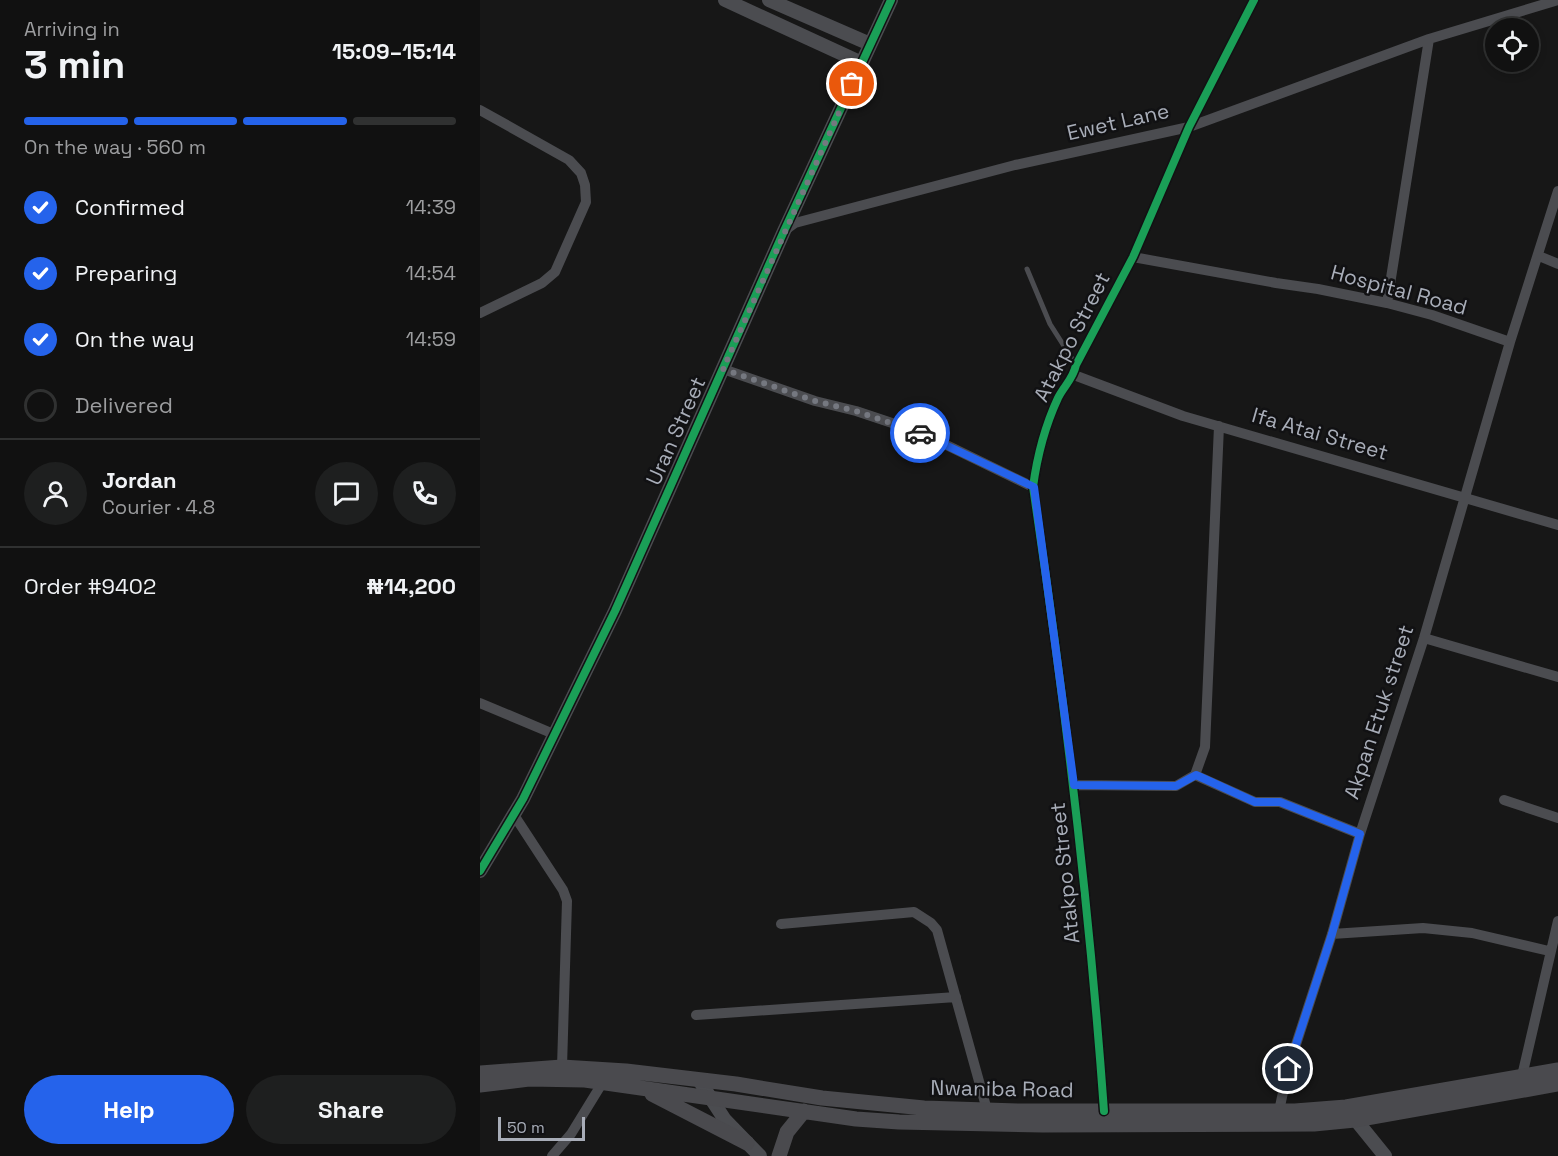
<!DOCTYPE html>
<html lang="en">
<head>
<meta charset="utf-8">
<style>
  body { margin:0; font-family:"Space Grotesk",sans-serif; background:#1e1f1f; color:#f1f3f6; height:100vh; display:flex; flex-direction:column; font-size:22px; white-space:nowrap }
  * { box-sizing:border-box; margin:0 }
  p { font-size:20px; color:#9c9d9f }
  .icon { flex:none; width:33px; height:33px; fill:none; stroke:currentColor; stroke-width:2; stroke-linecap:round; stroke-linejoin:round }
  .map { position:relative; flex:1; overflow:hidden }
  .panel { display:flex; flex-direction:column; background:#111; width:480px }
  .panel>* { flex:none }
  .buttons { position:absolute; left:1005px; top:18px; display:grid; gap:12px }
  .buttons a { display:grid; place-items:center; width:54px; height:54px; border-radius:50%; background:#111; box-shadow:0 3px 9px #0003,0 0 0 2px #303131; font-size:30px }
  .scale { position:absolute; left:18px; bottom:15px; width:87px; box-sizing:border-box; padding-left:6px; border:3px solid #a8adb8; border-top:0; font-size:16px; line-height:21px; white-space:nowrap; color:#a8adb8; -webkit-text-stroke:4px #111113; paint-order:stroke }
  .pin { position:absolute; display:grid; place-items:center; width:51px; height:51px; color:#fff; margin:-26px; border:3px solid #fff; border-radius:50%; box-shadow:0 2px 6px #0007 }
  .courier { position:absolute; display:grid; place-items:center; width:60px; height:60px; margin:-30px; border:4px solid #2563eb; border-radius:50%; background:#fff; color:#222; box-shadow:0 2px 8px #0007 }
  .overview em { font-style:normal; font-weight:600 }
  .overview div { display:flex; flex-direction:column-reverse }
  .overview { display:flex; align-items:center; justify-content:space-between; height:102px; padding:0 24px }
  h1 { font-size:39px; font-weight:600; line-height:45px }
  .bar { display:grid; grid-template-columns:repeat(4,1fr); gap:9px 6px; align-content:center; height:72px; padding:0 24px }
  .bar i { height:8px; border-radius:4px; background:#303131 }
  .bar .current { background:#2563eb }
  .bar p { grid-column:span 4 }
  .line { display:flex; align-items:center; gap:15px; padding:0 24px; border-top:2px solid #303131 }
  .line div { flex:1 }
  .round { display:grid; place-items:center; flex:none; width:63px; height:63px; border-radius:32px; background:#1e1f1f }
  ol { padding:0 24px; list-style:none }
  li { display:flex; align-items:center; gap:18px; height:66px }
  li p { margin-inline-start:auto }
  li .icon { padding:6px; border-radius:50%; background:#2563eb; color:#fff; stroke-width:4 }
  li:last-child { color:#9c9d9f }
  li i { width:33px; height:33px; border:3px solid #303131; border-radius:50% }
  .action { display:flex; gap:12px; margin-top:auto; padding:12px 24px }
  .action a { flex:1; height:69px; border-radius:36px; background:#2563eb; color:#fff; font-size:24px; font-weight:600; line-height:69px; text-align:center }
  .action a+a { background:#1e1f1f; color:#f1f3f6 }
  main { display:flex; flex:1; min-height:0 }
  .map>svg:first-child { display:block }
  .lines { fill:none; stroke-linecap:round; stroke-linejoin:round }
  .service { stroke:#4b4c50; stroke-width:5 }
  .minor { stroke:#4b4c50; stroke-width:10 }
  .tertiary { stroke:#4b4c50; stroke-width:14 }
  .secondary { stroke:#4a4a4e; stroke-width:15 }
  .cycleway-casing { stroke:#111113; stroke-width:11 }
  .cycleway { stroke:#1a9f57; stroke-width:8 }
  .done { stroke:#757880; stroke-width:6; stroke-dasharray:0 10.8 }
  .route { stroke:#2563eb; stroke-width:8 }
  .labels { text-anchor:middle; stroke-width:5; stroke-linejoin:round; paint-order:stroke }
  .street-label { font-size:21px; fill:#a8adb8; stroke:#111113 }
</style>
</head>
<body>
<main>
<section class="panel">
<div class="overview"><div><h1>3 min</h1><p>Arriving in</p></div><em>15:09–15:14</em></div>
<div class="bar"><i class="current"></i><i class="current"></i><i class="current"></i><i></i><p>On the way · 560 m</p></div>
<ol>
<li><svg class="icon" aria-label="check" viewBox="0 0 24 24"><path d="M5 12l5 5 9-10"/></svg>Confirmed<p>14:39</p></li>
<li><svg class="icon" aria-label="check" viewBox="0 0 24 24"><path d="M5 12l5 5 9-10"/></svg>Preparing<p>14:54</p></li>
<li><svg class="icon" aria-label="check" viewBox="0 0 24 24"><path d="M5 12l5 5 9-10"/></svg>On the way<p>14:59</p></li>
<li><i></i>Delivered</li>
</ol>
<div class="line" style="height:108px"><a class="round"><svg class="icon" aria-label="person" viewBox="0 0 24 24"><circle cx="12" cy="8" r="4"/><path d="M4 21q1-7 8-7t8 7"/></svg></a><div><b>Jordan</b><p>Courier · 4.8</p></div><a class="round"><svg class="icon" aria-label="chat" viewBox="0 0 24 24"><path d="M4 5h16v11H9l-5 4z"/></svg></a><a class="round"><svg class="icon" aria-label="phone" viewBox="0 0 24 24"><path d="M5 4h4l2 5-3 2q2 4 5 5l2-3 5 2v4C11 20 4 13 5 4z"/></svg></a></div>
<div class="line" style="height:78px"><div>Order #9402</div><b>₦14,200</b></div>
<div class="action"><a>Help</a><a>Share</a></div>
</section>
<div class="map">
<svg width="1078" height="1156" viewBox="0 0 1078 1156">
  <rect width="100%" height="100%" fill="#171717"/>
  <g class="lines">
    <path class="service" d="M 547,269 L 570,324 L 596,365"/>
    <path class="minor" d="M 0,110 L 89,160 L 101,173 L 105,185 L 106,202 L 75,272 L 62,283 L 0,313
      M 304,231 L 315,223 L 535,165 L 709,127 L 949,39 L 1078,0
      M 1059,256 L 1078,264
      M 653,257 L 796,283 L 838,289 L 907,303 L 952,315 L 1030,342
      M 907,303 L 949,39
      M 243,369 L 335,401 L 376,411 L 427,428 L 452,438 L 553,487
      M 594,375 L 703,416 L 1078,525
      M 944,638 L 1078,677
      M 0,703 L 76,735
      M 715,775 L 775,802 L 800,802 L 880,834
      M 594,785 L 696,786 L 715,775 L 725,747 L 739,426
      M 1024,800 L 1078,818
      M 34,815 L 83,890 L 87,901 L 82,1067
      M 301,924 L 434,912 L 451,923 L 457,930 L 507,1110
      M 852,934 L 943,928 L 992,933 L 1069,951
      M 216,1015 L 476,997
      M 1042,1076 L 1078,921
      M 624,1111 C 609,902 584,695 553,487 C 557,457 565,426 578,398 C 584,386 593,379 596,365 L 653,257 L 709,127 L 774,0
      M 799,1111 L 808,1069 L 852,934 L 880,834 L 944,638 L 1030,342 L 1078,191
      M 72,1156 L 91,1134 L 126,1077"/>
    <path class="tertiary" d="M 245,0 L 382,63
      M 289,0 L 390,44
      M 0,871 L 43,799 L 135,611 L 304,231 L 411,0
      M 219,1080 L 245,1120 L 280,1156
      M 871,1114 L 905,1156"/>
    <path class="secondary" d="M 0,1073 L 82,1067 L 146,1071 L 256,1084 L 342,1098 L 444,1108 L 539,1111 L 815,1111 L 866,1107 L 1078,1070
      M 0,1085 L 49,1079 L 105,1080 L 376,1119 L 419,1122 L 563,1125 L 834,1124 L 875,1120 L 1078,1084
      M 172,1094 L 267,1143
      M 299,1156 L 307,1132 L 324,1111"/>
    <defs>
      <path id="cycleway" d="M 0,871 L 43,799 L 135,611 L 304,231 L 411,0
        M 624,1111 C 609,902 584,695 553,487 C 557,457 565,426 578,398 C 584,386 593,379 596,365 L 653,257 L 709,127 L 774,0"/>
    </defs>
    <use href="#cycleway" class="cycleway-casing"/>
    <use href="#cycleway" class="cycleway"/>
  </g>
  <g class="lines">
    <path class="done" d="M 372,84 L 243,369 L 335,401 L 376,411 L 440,433"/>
    <path class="route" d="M 440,433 L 554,487 L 594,785 L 696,786 L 716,775 L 775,802 L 800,802 L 880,834 L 852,934 L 808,1069"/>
  </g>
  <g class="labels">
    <g class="street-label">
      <text transform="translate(638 122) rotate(-13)" y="7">Ewet Lane</text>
      <text transform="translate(919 290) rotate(15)" y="7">Hospital Road</text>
      <text transform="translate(592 337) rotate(-63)" y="7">Atakpo Street</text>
      <text transform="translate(196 431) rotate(-66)" y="7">Uran Street</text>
      <text transform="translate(840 434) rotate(16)" y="7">Ifa Atai Street</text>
      <text transform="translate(899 712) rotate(-72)" y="7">Akpan Etuk street</text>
      <text transform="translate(585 873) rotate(-96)" y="7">Atakpo Street</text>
      <text transform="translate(522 1089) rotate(1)" y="7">Nwaniba Road</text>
    </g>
  </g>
</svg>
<div class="buttons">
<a><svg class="icon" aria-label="locate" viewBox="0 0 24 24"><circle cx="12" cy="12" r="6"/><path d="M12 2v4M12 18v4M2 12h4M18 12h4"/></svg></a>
</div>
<div class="scale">50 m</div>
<div class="pin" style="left:372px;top:84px;background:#ea580c"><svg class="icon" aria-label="bag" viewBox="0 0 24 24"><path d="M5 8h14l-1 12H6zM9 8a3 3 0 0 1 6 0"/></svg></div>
<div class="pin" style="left:808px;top:1069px;background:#1f2937"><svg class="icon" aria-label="home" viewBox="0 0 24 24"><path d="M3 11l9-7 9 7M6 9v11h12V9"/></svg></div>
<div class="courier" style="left:440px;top:433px"><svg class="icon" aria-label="car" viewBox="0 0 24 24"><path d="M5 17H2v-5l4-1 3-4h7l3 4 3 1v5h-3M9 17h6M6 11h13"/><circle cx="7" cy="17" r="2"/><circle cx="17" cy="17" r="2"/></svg></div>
</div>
</main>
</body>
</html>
